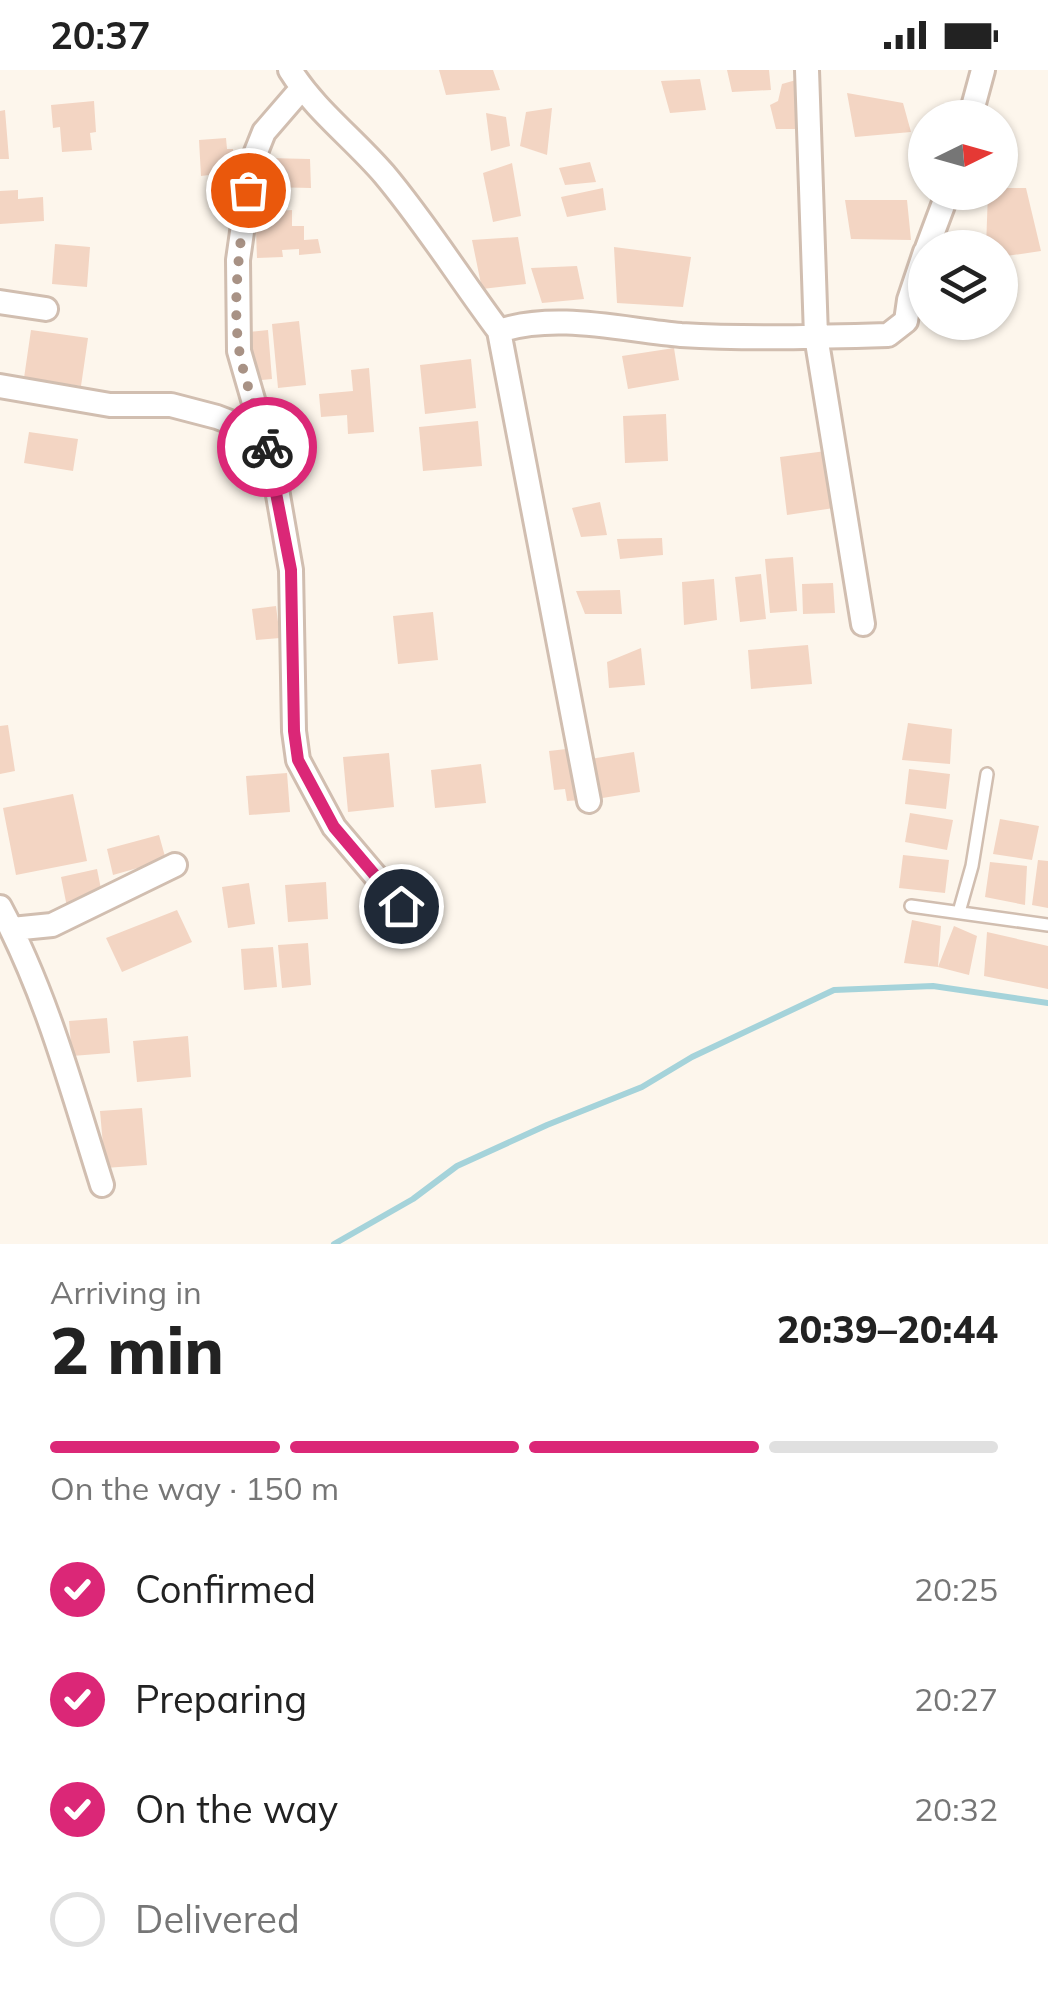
<!DOCTYPE html>
<html lang="en">
<head>
<meta charset="utf-8">
<style>
  body { margin:0; font-family:Mulish,sans-serif; background:#f6f6f6; color:#222; height:100vh; display:flex; flex-direction:column; font-size:38px; white-space:nowrap }
  * { box-sizing:border-box; margin:0 }
  p { font-size:32px; color:#767676 }
  .icon { flex:none; width:55px; height:55px; fill:none; stroke:currentColor; stroke-width:2; stroke-linecap:round; stroke-linejoin:round }
  .map { position:relative; height:1174px; overflow:hidden }
  .sheet { display:flex; flex-direction:column; background:#fff; flex:1 }
  .sheet>* { flex:none }
  .needle { width:65px; rotate:85deg }
  .fabs { position:absolute; left:908px; top:30px; display:grid; gap:20px }
  .fabs a { display:grid; place-items:center; width:110px; height:110px; border-radius:50%; background:#fff; box-shadow:0 2px 8px #0004; font-size:50px }
  .pin { position:absolute; display:grid; place-items:center; width:85px; height:85px; color:#fff; margin:-42px; border:5px solid #fff; border-radius:50%; box-shadow:0 2px 10px #0007 }
  .courier { position:absolute; display:grid; place-items:center; width:100px; height:100px; margin:-50px; border:8px solid #db2777; border-radius:50%; background:#fff; color:#222; box-shadow:0 2px 12px #0007 }
  .headline em { font-style:normal; font-weight:800 }
  .headline div { display:flex; flex-direction:column-reverse }
  .headline { display:flex; align-items:center; justify-content:space-between; height:170px; padding:0 50px }
  h1 { font-size:65px; font-weight:800; line-height:75px }
  .bar { display:grid; grid-template-columns:repeat(4,1fr); gap:15px 10px; align-content:center; height:120px; padding:0 50px }
  .bar i { height:12px; border-radius:8px; background:#e0e0e0 }
  .bar .on { background:#db2777 }
  .bar p { grid-column:span 4 }
  ol { padding:0 50px; list-style:none }
  li { display:flex; align-items:center; gap:30px; height:110px }
  li p { margin-inline-start:auto }
  li .icon { padding:10px; border-radius:50%; background:#db2777; color:#fff; stroke-width:4 }
  li:last-child { color:#767676 }
  li i { width:55px; height:55px; border:5px solid #e0e0e0; border-radius:50% }
  .status { display:flex; justify-content:space-between; align-items:center; height:70px; padding:0 50px; background:#fff; direction:ltr }
  .status svg { height:28px; fill:currentColor }
  .map>svg:first-child { display:block }
  .lines { fill:none; stroke-linecap:round; stroke-linejoin:round }
  .stream { stroke:#a5d3da; stroke-width:6 }
  .building { fill:#f3d5c3 }
  .service-casing { stroke:#d1beb0; stroke-width:16 }
  .minor-casing { stroke:#d1beb0; stroke-width:28 }
  .service { stroke:#fff; stroke-width:11 }
  .minor { stroke:#fff; stroke-width:22 }
  .done { stroke:#a89285; stroke-width:10; stroke-dasharray:0 18 }
  .route { stroke:#db2777; stroke-width:12 }
</style>
</head>
<body>
<div class="status"><b>20:37</b><svg viewBox="0 0 49 12"><path d="M0 12V9h3v3zM5 12V6h3v6zM10 12V3h3v9zM15 12V0h3v12zM26 1h20v11H26zM47 4h2v5h-2z"/></svg></div>
<div class="map">
<svg width="1048" height="1174" viewBox="0 0 1048 1174">
  <rect width="100%" height="100%" fill="#fdf6ec"/>
  <g class="lines">
    <path class="stream" d="M 334,1174 L 413,1129 L 457,1096 L 547,1055 L 642,1017 L 692,987 L 834,920 L 933,916 L 1048,933"/>
  </g>
  <path class="building" d="M 439,0 L 493,0 L 500,20 L 446,25 Z
    M 727,0 L 769,0 L 771,20 L 732,22 Z
    M 700,9 L 706,40 L 670,43 L 661,11 Z
    M 796,10 L 800,59 L 776,59 L 770,35 L 778,31 L 782,14 Z
    M 847,23 L 903,33 L 911,62 L 855,67 Z
    M 94,31 L 96,62 L 90,63 L 92,80 L 62,82 L 60,57 L 53,58 L 51,35 Z
    M 552,38 L 547,85 L 520,76 L 526,42 Z
    M 5,40 L 9,89 L 0,89 L 0,41 Z
    M 486,43 L 506,47 L 510,76 L 491,81 Z
    M 226,68 L 227,79 L 233,79 L 235,116 L 219,117 L 218,104 L 201,106 L 199,70 Z
    M 268,88 L 310,89 L 311,118 L 268,117 Z
    M 590,92 L 596,112 L 565,115 L 559,98 Z
    M 512,93 L 521,146 L 493,152 L 483,103 Z
    M 603,118 L 606,140 L 567,147 L 561,127 Z
    M 1000,118 L 1026,118 L 1041,181 L 1000,187 L 1000,178 L 986,178 L 988,122 L 1000,122 Z
    M 18,120 L 18,129 L 43,127 L 44,151 L 0,154 L 0,121 Z
    M 279,128 L 280,141 L 292,140 L 292,156 L 304,156 L 304,170 L 318,169 L 321,183 L 299,185 L 299,179 L 282,180 L 283,187 L 257,188 L 255,135 L 263,134 L 263,129 Z
    M 845,130 L 907,130 L 911,170 L 851,169 Z
    M 518,167 L 526,214 L 482,219 L 472,170 Z
    M 55,174 L 90,177 L 87,217 L 52,214 Z
    M 614,177 L 691,187 L 683,237 L 617,233 Z
    M 577,196 L 584,229 L 542,233 L 531,198 Z
    M 299,251 L 306,315 L 278,318 L 272,254 Z
    M 31,260 L 88,268 L 81,316 L 24,308 Z
    M 268,260 L 272,309 L 252,311 L 248,262 Z
    M 674,278 L 679,310 L 628,319 L 622,286 Z
    M 471,289 L 476,338 L 425,344 L 420,295 Z
    M 369,298 L 374,362 L 348,364 L 347,345 L 321,347 L 319,324 L 353,321 L 351,300 Z
    M 666,344 L 668,391 L 625,393 L 623,346 Z
    M 478,351 L 482,396 L 423,401 L 419,357 Z
    M 29,362 L 78,369 L 73,401 L 24,393 Z
    M 826,381 L 834,438 L 787,445 L 780,387 Z
    M 600,432 L 607,465 L 581,467 L 572,438 Z
    M 662,468 L 663,485 L 620,489 L 617,469 Z
    M 793,487 L 797,541 L 770,543 L 765,489 Z
    M 761,504 L 766,549 L 740,552 L 735,507 Z
    M 714,509 L 717,550 L 684,555 L 682,512 Z
    M 833,513 L 835,543 L 803,544 L 802,514 Z
    M 620,520 L 622,544 L 585,544 L 576,521 Z
    M 276,536 L 280,568 L 256,570 L 252,539 Z
    M 433,542 L 438,590 L 398,594 L 393,546 Z
    M 808,575 L 812,614 L 751,619 L 748,580 Z
    M 641,578 L 645,615 L 609,618 L 607,592 Z
    M 908,653 L 952,659 L 950,694 L 902,690 Z
    M 8,655 L 15,701 L 0,704 L 0,656 Z
    M 575,678 L 581,730 L 567,731 L 565,719 L 554,720 L 549,681 Z
    M 634,682 L 640,722 L 596,729 L 590,689 Z
    M 389,683 L 394,737 L 348,742 L 343,687 Z
    M 481,694 L 486,733 L 435,738 L 431,700 Z
    M 909,699 L 950,704 L 946,739 L 905,734 Z
    M 287,703 L 290,742 L 249,745 L 246,706 Z
    M 73,724 L 87,791 L 16,805 L 3,738 Z
    M 910,743 L 953,750 L 947,780 L 905,772 Z
    M 1000,749 L 1039,756 L 1032,790 L 993,784 Z
    M 159,765 L 166,790 L 113,805 L 107,779 Z
    M 903,785 L 949,790 L 945,823 L 899,818 Z
    M 1038,790 L 1048,791 L 1048,838 L 1032,835 Z
    M 990,792 L 1027,796 L 1025,835 L 985,827 Z
    M 97,799 L 103,829 L 67,837 L 61,807 Z
    M 326,812 L 328,849 L 288,852 L 285,815 Z
    M 249,813 L 255,854 L 228,858 L 222,817 Z
    M 177,840 L 192,872 L 122,902 L 106,868 Z
    M 912,850 L 941,856 L 938,897 L 904,893 Z
    M 954,856 L 977,866 L 969,905 L 938,897 Z
    M 987,862 L 1048,876 L 1048,919 L 984,906 Z
    M 308,873 L 311,915 L 282,918 L 278,875 Z
    M 273,877 L 277,917 L 244,920 L 241,879 Z
    M 107,948 L 110,983 L 72,986 L 69,951 Z
    M 188,966 L 191,1007 L 137,1012 L 133,971 Z
    M 142,1038 L 147,1095 L 105,1098 L 100,1041 Z"/>
  <g class="lines">
    <defs>
      <path id="service" d="M 911,836 L 1048,855
        M 959,842 L 972,796 L 987,704"/>
      <path id="minor" d="M 290,0 C 315,40 353,68 384,104 C 426,154 460,209 499,261
        M 807,0 L 816,266 L 863,554
        M 302,18 L 264,62 L 252,92 L 238,190 L 239,281 L 274,402 L 291,500 L 294,661 L 298,690 L 334,757 L 401,836
        M 970,48 L 983,0
        M 927,178 L 948,122
        M 0,232 L 46,239
        M 0,316 L 110,335 L 171,335 L 217,347 L 264,365
        M 589,731 L 499,261 C 556,242 623,260 681,265 C 749,269 819,267 888,265 L 906,251 L 909,230 L 925,182
        M 0,837 C 47,925 72,1020 102,1115
        M 12,859 L 52,855 L 175,795"/>
    </defs>
    <use href="#service" class="service-casing"/>
    <use href="#minor" class="minor-casing"/>
    <use href="#service" class="service"/>
    <use href="#minor" class="minor"/>
  </g>
  <g class="lines">
    <path class="done" d="M 248,120 C 240,170 231,235 240,285 C 246,317 259,346 267,377"/>
    <path class="route" d="M 267,377 L 291,500 L 294,661 L 298,690 L 334,757 L 401,836"/>
  </g>
</svg>
<div class="fabs">
<a><svg class="needle" viewBox="-14 -14 28 28"><path d="M0-13l5 13h-10z" fill="#e53935"/><path d="M0 13l5-13h-10z" fill="#767676"/></svg></a>
<a><svg class="icon" aria-label="layers" viewBox="0 0 24 24"><path d="M12 4l9 5-9 5-9-5zM3 14l9 5 9-5"/></svg></a>
</div>
<div class="pin" style="left:248px;top:120px;background:#ea580c"><svg class="icon" aria-label="bag" viewBox="0 0 24 24"><path d="M5 8h14l-1 12H6zM9 8a3 3 0 0 1 6 0"/></svg></div>
<div class="pin" style="left:401px;top:836px;background:#1f2937"><svg class="icon" aria-label="home" viewBox="0 0 24 24"><path d="M3 11l9-7 9 7M6 9v11h12V9"/></svg></div>
<div class="courier" style="left:267px;top:377px"><svg class="icon" aria-label="bike" viewBox="0 0 24 24"><circle cx="6" cy="16" r="4"/><circle cx="18" cy="16" r="4"/><path d="M6 16l4-8h5l3 8M10 8l3 8H6M13 5h3"/></svg></div>
</div>
<section class="sheet">
<div class="headline"><div><h1>2 min</h1><p>Arriving in</p></div><em>20:39–20:44</em></div>
<div class="bar"><i class="on"></i><i class="on"></i><i class="on"></i><i></i><p>On the way · 150 m</p></div>
<ol>
<li><svg class="icon" aria-label="check" viewBox="0 0 24 24"><path d="M5 12l5 5 9-10"/></svg>Confirmed<p>20:25</p></li>
<li><svg class="icon" aria-label="check" viewBox="0 0 24 24"><path d="M5 12l5 5 9-10"/></svg>Preparing<p>20:27</p></li>
<li><svg class="icon" aria-label="check" viewBox="0 0 24 24"><path d="M5 12l5 5 9-10"/></svg>On the way<p>20:32</p></li>
<li><i></i>Delivered</li>
</ol>
</section>
</body>
</html>
